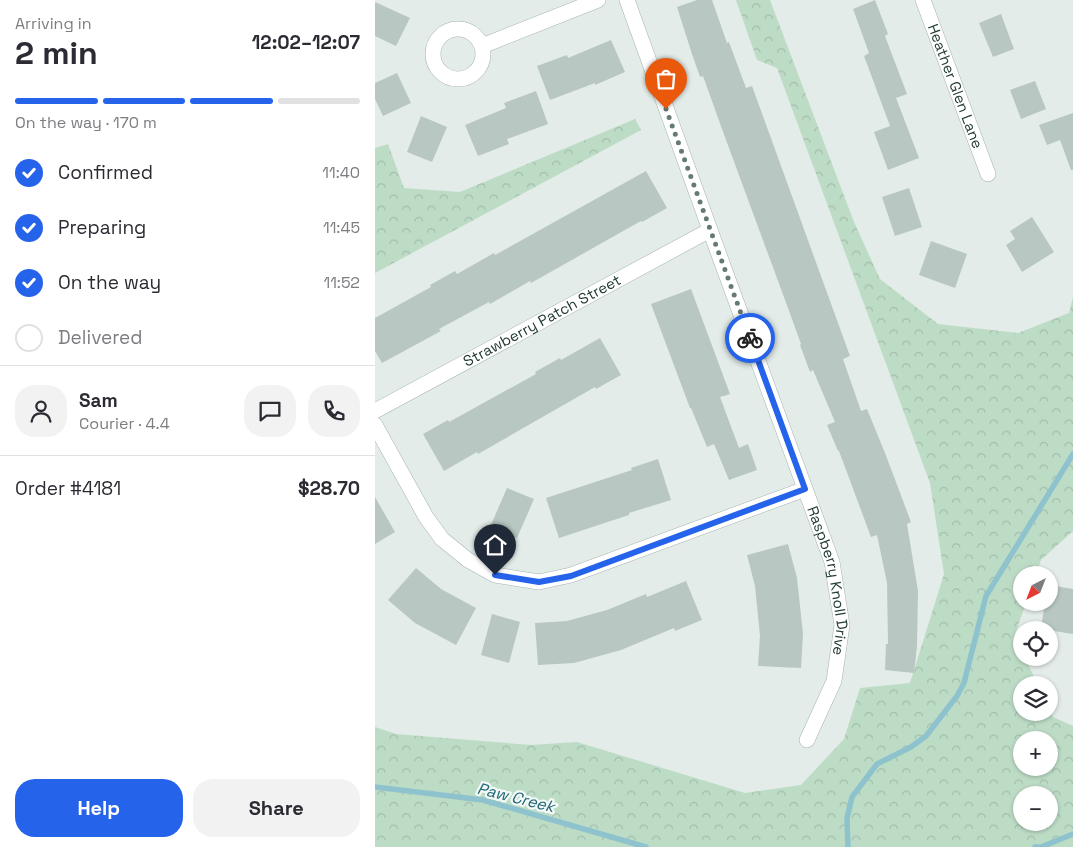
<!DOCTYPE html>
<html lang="en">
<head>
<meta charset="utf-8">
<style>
  body { margin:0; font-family:"Space Grotesk",sans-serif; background:#f2f2f3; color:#2b2b33; height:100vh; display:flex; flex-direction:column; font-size:19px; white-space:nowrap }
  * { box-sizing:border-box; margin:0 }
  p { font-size:16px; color:#7c7c81 }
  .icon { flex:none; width:28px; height:28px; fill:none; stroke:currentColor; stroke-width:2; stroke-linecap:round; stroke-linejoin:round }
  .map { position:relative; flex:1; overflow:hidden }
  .side { display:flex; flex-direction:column; background:#fff; width:375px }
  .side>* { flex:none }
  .needle { width:32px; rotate:222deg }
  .buttons { position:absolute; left:638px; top:566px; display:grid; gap:10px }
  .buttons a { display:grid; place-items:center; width:45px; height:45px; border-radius:50%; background:#fff; box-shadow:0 1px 4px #0004; font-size:25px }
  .pin { position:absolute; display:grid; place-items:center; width:42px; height:42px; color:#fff; margin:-51px -21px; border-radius:50% 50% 50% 0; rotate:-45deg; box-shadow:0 0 5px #0007 }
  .pin .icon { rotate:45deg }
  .courier { position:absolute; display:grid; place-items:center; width:50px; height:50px; margin:-25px; border:4px solid #2563eb; border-radius:50%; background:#fff; color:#222; box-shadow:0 1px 6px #0007 }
  .head em { font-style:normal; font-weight:600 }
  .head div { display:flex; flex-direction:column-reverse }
  .head { display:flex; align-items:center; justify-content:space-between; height:85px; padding:0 15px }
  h1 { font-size:32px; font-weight:600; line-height:38px }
  .bar { display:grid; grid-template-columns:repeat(4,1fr); gap:8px 5px; align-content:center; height:60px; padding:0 15px }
  .bar i { height:6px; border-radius:4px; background:#e1e1e2 }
  .bar .active { background:#2563eb }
  .bar p { grid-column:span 4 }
  .line { display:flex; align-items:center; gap:12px; padding:0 15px; border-top:1px solid #e1e1e2 }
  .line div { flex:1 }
  .round { display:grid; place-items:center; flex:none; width:52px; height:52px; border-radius:20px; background:#f2f2f3 }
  ol { padding:0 15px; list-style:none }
  li { display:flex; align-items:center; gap:15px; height:55px }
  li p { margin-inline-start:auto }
  li .icon { padding:5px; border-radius:50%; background:#2563eb; color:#fff; stroke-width:4 }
  li:last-child { color:#7c7c81 }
  li i { width:28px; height:28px; border:2px solid #e1e1e2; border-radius:50% }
  .primary-button { display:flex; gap:10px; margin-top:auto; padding:10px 15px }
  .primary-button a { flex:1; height:58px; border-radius:20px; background:#2563eb; color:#fff; font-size:20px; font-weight:600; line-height:58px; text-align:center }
  .primary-button a+a { background:#f2f2f3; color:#2b2b33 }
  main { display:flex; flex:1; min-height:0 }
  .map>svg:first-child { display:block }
  .forest { fill:url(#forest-crowns); fill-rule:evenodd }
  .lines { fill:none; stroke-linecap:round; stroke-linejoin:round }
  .stream { stroke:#8ec3ce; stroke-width:5.5 }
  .building { fill:#b8c7c1 }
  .street-casing { stroke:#a6b4af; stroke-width:16 }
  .street { stroke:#fff; stroke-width:15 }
  .done { stroke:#667a74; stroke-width:5; stroke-dasharray:0 9 }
  .route { stroke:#2563eb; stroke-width:6 }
  .labels { text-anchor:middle; stroke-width:4.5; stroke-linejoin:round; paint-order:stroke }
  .street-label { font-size:15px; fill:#233c36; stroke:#f3f9f6 }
  .water-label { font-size:16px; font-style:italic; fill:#206676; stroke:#f3f9f6 }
</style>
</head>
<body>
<main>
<section class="side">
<div class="head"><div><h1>2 min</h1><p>Arriving in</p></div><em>12:02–12:07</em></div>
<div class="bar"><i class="active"></i><i class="active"></i><i class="active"></i><i></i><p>On the way · 170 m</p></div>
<ol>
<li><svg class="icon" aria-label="check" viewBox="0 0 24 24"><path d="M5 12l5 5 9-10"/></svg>Confirmed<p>11:40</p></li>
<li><svg class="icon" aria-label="check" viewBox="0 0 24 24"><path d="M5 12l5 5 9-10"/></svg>Preparing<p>11:45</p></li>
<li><svg class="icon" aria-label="check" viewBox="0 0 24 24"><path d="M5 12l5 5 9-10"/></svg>On the way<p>11:52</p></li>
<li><i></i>Delivered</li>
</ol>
<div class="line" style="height:90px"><a class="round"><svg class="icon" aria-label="person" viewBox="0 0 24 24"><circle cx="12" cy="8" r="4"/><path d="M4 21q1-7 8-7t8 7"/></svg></a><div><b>Sam</b><p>Courier · 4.4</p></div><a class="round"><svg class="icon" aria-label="chat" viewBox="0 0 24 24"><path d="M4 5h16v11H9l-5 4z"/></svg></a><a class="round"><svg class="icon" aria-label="phone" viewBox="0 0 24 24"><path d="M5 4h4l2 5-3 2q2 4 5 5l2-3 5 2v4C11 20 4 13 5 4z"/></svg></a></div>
<div class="line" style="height:65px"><div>Order #4181</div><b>$28.70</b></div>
<div class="primary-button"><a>Help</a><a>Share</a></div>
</section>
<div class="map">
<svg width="698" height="847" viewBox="0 0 698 847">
  <defs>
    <pattern id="forest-crowns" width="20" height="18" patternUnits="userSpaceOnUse" patternTransform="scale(1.25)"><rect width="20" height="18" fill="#bddcc6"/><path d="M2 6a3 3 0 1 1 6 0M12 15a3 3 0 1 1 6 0" fill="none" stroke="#a2beab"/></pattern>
  </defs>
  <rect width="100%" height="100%" fill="#e3ece8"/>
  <path class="forest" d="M 361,0 L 395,0 L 479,222 L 505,279 L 563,324 L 643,333 L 694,313 L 698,297 L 698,531 L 666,560 L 661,575 L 646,575 L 646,602 L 651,603 L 640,634 L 646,648 L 646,658 L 650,658 L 663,685 L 646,685 L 646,712 L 674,712 L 674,708 L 678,717 L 698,726 L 698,847 L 0,847 L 0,727 L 21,734 L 156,745 L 202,742 L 370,793 L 426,785 L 469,739 L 485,688 L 535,683 L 569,574 L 555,483 L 402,68 L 382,60 ZM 646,740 L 674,740 L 674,768 L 646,768 ZM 646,795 L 674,795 L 674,822 L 646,822 Z
    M 260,119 L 266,130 L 0,273 L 0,148 L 13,144 L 29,188 L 85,192 Z"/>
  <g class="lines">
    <path class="stream" d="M 0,787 L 108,800 L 271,847
      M 473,847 L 472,818 L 477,797 L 502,764 L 536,747 L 551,736 L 582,696 L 589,683 L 611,596 L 698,454
      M 660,847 L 666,847 L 698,834"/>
  </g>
  <path class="building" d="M 322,0 L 337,0 L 352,43 L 354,42 L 371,88 L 377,86 L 475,356 L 468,359 L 486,411 L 492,409 L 510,453 L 536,522 L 532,524 L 543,591 L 542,646 L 539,673 L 510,670 L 511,644 L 513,644 L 512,583 L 502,535 L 496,537 L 464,451 L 463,451 L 452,425 L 460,422 L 438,370 L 435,372 L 425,345 L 426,344 L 413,308 L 347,129 L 328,76 L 325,77 L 317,54 L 302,7 Z
    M 500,0 L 513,34 L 510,36 L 532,94 L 521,98 L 544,158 L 513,170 L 499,132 L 515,126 L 489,56 L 494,53 L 478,9 Z
    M 0,2 L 35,18 L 21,46 L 0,36 Z
    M 626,14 L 639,49 L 618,57 L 604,23 Z
    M 236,40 L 250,72 L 220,85 L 220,83 L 175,100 L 162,66 L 192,55 L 193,58 Z
    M 22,73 L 36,103 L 8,116 L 0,99 L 0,83 Z
    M 660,81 L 671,109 L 646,119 L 635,90 Z
    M 161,91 L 173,124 L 132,139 L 134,144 L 103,156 L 90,125 L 131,108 L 129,103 Z
    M 698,113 L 698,170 L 696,170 L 685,140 L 672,145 L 664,125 Z
    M 46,116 L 72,127 L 57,162 L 32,152 Z
    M 271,171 L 292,208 L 267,222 L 266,221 L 156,283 L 155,281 L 115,304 L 114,302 L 64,329 L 66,331 L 7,363 L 0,351 L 0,318 L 56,287 L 55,285 L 80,271 L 82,274 L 119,253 L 120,255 Z
    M 534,188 L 547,227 L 520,236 L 507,197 Z
    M 657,217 L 679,252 L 647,272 L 631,245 L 640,239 L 635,231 Z
    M 556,241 L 592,254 L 580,288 L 544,275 Z
    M 316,289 L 355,394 L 345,397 L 364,448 L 373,444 L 382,470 L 354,480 L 339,444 L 332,447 L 316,408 L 315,408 L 276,304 Z
    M 225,338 L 246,375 L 221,389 L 220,387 L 103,454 L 102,452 L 69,471 L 48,434 L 73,420 L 74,422 L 161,374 L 160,372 L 185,358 L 186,360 Z
    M 283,459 L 296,500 L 254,513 L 254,515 L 184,538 L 171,498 L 257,470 L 256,468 Z
    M 132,488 L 159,499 L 142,538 L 115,527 Z
    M 0,497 L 20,532 L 0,544 Z
    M 413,544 L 422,578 L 428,634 L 426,668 L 383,666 L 385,636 L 380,586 L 372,555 Z
    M 41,568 L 66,589 L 101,608 L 81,645 L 40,623 L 13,600 Z
    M 311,581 L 327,620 L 300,631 L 299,628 L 246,650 L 199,663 L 163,665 L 160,623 L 192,621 L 232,610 L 271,594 L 272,597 Z
    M 674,585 L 698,589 L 698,634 L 666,629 L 670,602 L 674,602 Z
    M 117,614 L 145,622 L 134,663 L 106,655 Z"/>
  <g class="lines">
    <defs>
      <g id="street">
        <path id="s1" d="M 252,0 L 347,263 L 457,562 L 467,625 L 459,681 L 432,740"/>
        <path id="s2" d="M 548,0 L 613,174"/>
        <circle cx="83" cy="54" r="25"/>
        <path d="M 107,46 L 223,0"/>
        <path id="s3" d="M 0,411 L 335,230"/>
        <path d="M 0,425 L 51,517 L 67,539 L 93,560 L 120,575 L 164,582 L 196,575 L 430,489"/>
      </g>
    </defs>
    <use href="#street" class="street-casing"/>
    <use href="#street" class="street"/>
  </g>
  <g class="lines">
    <path class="done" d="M 291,109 L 375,338"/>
    <path class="route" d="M 120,575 L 164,582 L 196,576 L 430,489 L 375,338"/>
  </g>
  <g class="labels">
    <g class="street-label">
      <text dy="5" stroke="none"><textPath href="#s2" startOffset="92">Heather Glen Lane</textPath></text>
      <text dy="5" stroke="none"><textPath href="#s3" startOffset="190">Strawberry Patch Street</textPath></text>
      <text dy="5" stroke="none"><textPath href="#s1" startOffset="616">Raspberry Knoll Drive</textPath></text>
    </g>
    <g class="water-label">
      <text transform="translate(141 797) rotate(14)" y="6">Paw Creek</text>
    </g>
  </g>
</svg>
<div class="buttons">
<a><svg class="needle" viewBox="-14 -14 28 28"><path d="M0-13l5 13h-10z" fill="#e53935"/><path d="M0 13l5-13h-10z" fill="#7c7c81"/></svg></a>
<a><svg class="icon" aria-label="locate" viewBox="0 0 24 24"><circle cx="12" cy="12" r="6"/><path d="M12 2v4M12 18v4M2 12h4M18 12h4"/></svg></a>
<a><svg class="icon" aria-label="layers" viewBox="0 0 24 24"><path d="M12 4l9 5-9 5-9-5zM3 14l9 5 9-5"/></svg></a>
<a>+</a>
<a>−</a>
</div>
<div class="pin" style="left:291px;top:109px;background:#ea580c"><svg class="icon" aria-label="bag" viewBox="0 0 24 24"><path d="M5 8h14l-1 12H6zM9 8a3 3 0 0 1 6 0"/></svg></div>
<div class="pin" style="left:120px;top:575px;background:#1f2937"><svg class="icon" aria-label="home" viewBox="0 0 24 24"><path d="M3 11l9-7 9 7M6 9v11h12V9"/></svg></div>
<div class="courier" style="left:375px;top:338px"><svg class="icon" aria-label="bike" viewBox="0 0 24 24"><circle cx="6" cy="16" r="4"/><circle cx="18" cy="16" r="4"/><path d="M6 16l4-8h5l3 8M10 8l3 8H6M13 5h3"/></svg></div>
</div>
</main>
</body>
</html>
